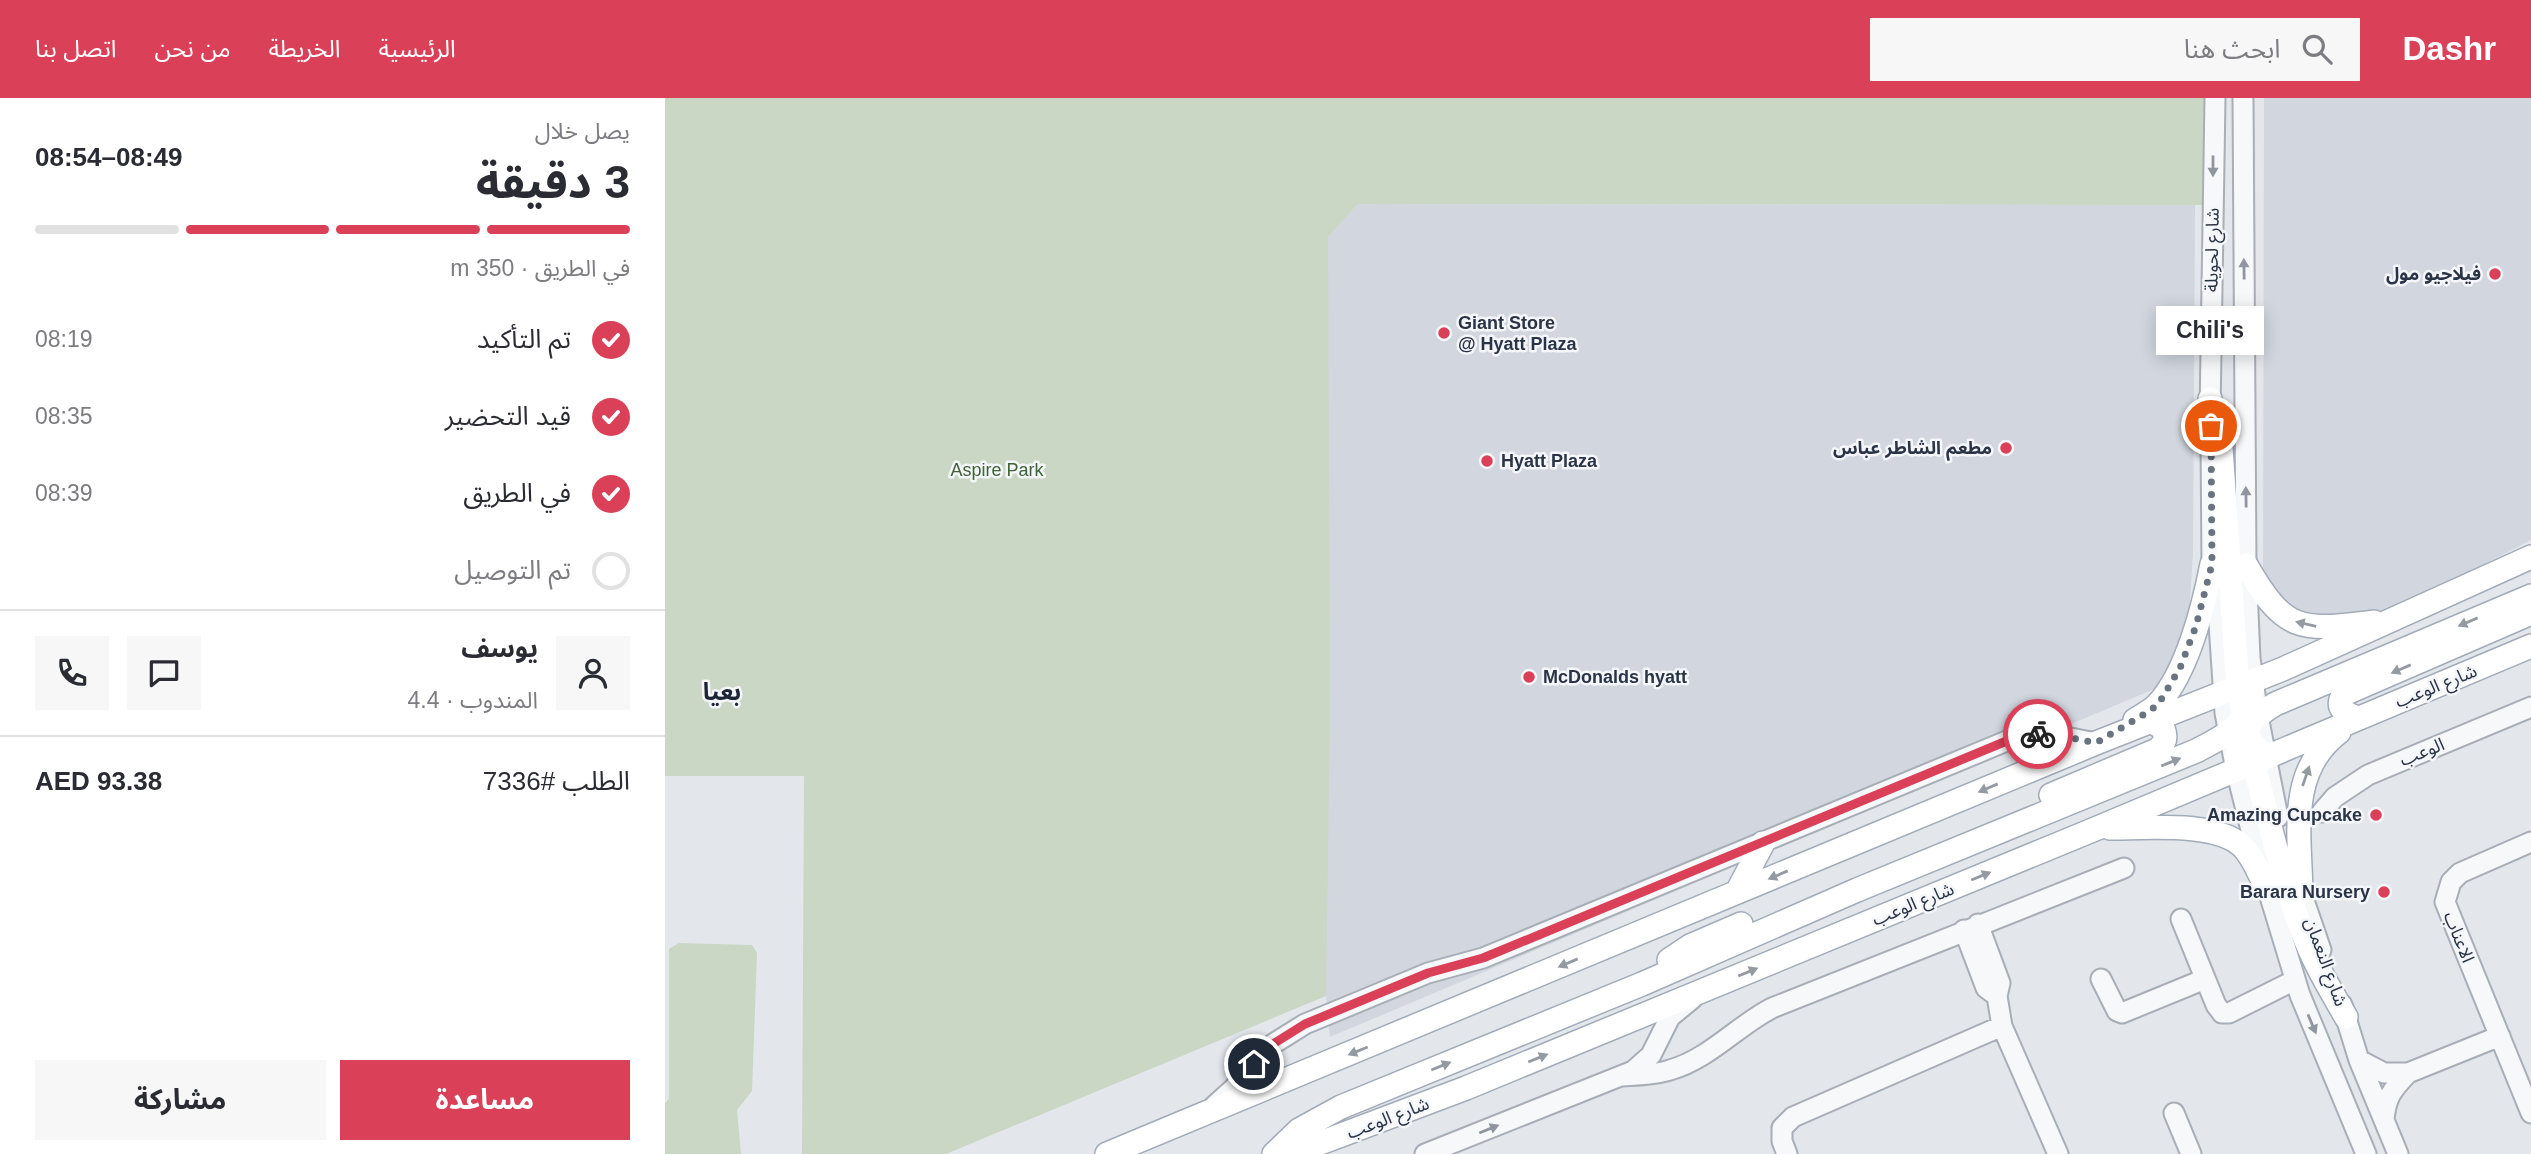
<!DOCTYPE html>
<html lang="ar">
<head>
<meta charset="utf-8">
<style>
  body { margin:0; font-family:Arial,"Noto Sans Arabic",sans-serif; background:#f7f7f7; color:#2b2b33; direction:rtl; height:100vh; display:flex; flex-direction:column; font-size:26px; white-space:nowrap }
  * { box-sizing:border-box; margin:0 }
  p { font-size:23px; color:#7c7c81 }
  .icon { flex:none; width:38px; height:38px; fill:none; stroke:currentColor; stroke-width:2; stroke-linecap:round; stroke-linejoin:round }
  .map { position:relative; flex:1; overflow:hidden; direction:ltr }
  .sheet { display:flex; flex-direction:column; background:#fff; width:665px }
  .sheet>* { flex:none }
  .pin { position:absolute; display:grid; place-items:center; width:60px; height:60px; color:#fff; margin:-30px; border:4px solid #fff; border-radius:50%; box-shadow:0 2px 7px #0007 }
  .courier { position:absolute; display:grid; place-items:center; width:70px; height:70px; margin:-35px; border:5px solid #da4057; border-radius:50%; background:#fff; color:#222; box-shadow:0 2px 9px #0007 }
  .bubble { position:absolute; height:49px; border-radius:0px; background:#fff; box-shadow:0 4px 18px #0003; font-size:23px; font-weight:700; line-height:49px; text-align:center; direction:rtl }
  .head em { font-style:normal; font-weight:700 }
  .head div { display:flex; flex-direction:column-reverse }
  .head { display:flex; align-items:center; justify-content:space-between; height:119px; padding:0 35px }
  h1 { font-size:46px; font-weight:700; line-height:52px }
  .bar { display:grid; grid-template-columns:repeat(4,1fr); gap:10px 7px; align-content:center; height:84px; padding:0 35px }
  .bar i { height:9px; border-radius:5px; background:#e1e1e2 }
  .bar .active { background:#da4057 }
  .bar p { grid-column:span 4 }
  .line { display:flex; align-items:center; gap:18px; padding:0 35px; border-top:2px solid #e1e1e2 }
  .line div { flex:1 }
  .round { display:grid; place-items:center; flex:none; width:74px; height:74px; border-radius:0px; background:#f7f7f7 }
  ol { padding:0 35px; list-style:none }
  li { display:flex; align-items:center; gap:21px; height:77px }
  li p { margin-inline-start:auto }
  li .icon { padding:7px; border-radius:50%; background:#da4057; color:#fff; stroke-width:4 }
  li:last-child { color:#7c7c81 }
  li i { width:38px; height:38px; border:4px solid #e1e1e2; border-radius:50% }
  .primary-button { display:flex; gap:14px; margin-top:auto; padding:14px 35px }
  .primary-button a { flex:1; height:80px; border-radius:0px; background:#da4057; color:#fff; font-size:28px; font-weight:700; line-height:80px; text-align:center }
  .primary-button a+a { background:#f7f7f7; color:#2b2b33 }
  header { display:flex; align-items:center; gap:42px; box-sizing:border-box; height:98px; padding:0 35px; background:#da4057; color:#fff }
  header strong { font-size:33px }
  nav { display:flex; gap:38px; margin-inline-start:auto; font-size:24px }
  .search { width:490px; height:63px; background:#f7f7f7; display:flex; align-items:center; gap:18px; box-sizing:border-box; padding:0 24px; border-radius:0px; color:#7c7c81; font-size:26px }
  main { display:flex; flex:1; min-height:0 }
  .map>svg:first-child { display:block }
  .built { fill:#d1d6df }
  .green { fill:#c9d7c4 }
  .lines { fill:none; stroke-linecap:round; stroke-linejoin:round }
  .minor-casing { stroke:#a7aeb7; stroke-width:23 }
  .major-casing { stroke:#a2abb9; stroke-width:26 }
  .minor { stroke:#f7f8fa; stroke-width:19 }
  .major { stroke:#fff; stroke-width:23 }
  .oneway { fill:#9096a0 }
  .oneway2 { fill:#949aa2 }
  .done { stroke:#6a7380; stroke-width:7; stroke-dasharray:0 12.6 }
  .route { stroke:#da4057; stroke-width:9 }
  .poi-dot { fill:#da4057; stroke:#f4f6f9; stroke-width:2.5 }
  .labels { text-anchor:middle; stroke-width:5; stroke-linejoin:round; paint-order:stroke }
  .street-label { font-size:18px; fill:#293446; stroke:#f4f6f9 }
  .poi-label { font-size:18px; font-weight:bold; fill:#293446; stroke:#f4f6f9; text-anchor:end }
  .park-label { font-size:18px; fill:#3e6335; stroke:#f4f6f9 }
  .district-label { font-size:24px; font-weight:bold; fill:#1b2537; stroke:#f4f6f9 }
</style>
</head>
<body>
<header>
<strong>Dashr</strong>
<div class="search"><svg class="icon" aria-label="search" viewBox="0 0 24 24"><circle cx="10" cy="10" r="6"/><path d="M15 15l6 6"/></svg>ابحث هنا</div>
<nav><a>الرئيسية</a><a>الخريطة</a><a>من نحن</a><a>اتصل بنا</a></nav>
</header>
<main>
<div class="map">
<svg width="1866" height="1056" viewBox="0 0 1866 1056">
  <rect width="100%" height="100%" fill="#e3e7ec"/>
  <path class="built" d="M 1599,0 L 1866,0 L 1866,442 L 1703,526 L 1631,526 L 1598,484 Z
    M 693,106 L 1530,107 L 1528,455 L 1520,578 L 665,939 L 661,898 L 663,139 Z"/>
  <path class="green" d="M 0,0 L 1544,0 L 1543,107 L 693,106 L 663,139 L 665,605 L 661,898 L 281,1056 L 137,1056 L 139,678 L 0,678 Z
    M 14,845 L 87,847 L 92,855 L 87,993 L 72,1012 L 76,1056 L 0,1056 L 0,1005 L 4,1001 L 4,851 Z"/>
  <g class="lines">
    <defs>
      <path id="minor" d="M 1578,0 L 1581,467 L 1585,560 L 1593,618 L 1613,719
        M 1545,316 L 1550,0
        M 1546,346 L 1547,466 L 1553,511 L 1560,615 L 1571,672 L 1592,756 L 1635,897 L 1701,1056
        M 1657,714 L 1670,699 L 1703,677 L 1866,609
        M 1866,744 L 1795,775 L 1786,784 L 1780,804 L 1866,1015
        M 1632,782 L 1656,852
        M 1516,821 L 1551,907 L 1557,915 L 1564,915 L 1630,882
        M 1313,826 L 1335,885 L 1332,898 L 1337,928 L 1393,1056
        M 1299,832 L 1321,890 L 1332,898
        M 1436,881 L 1452,913 L 1457,915 L 1540,881
        M 1677,907 L 1694,962 L 1733,1056
        M 1694,962 L 1719,975 L 1743,975 L 1835,938
        M 957,978 C 973,977 990,977 1005,972 C 1044,961 1072,928 1107,910 L 1459,770
        M 549,1008 L 569,990 L 608,946 L 640,926 L 763,875 L 818,860 L 1344,642 C 1374,633 1401,639 1431,645
        M 1509,1015 L 1526,1056
        M 1719,1022 C 1721,998 1728,991 1743,975
        M 760,1056 L 968,973 L 986,957 L 1005,919 L 1027,901
        M 1122,1056 L 1117,1043 L 1117,1030 L 1128,1019 L 1337,928"/>
      <path id="major" d="M 1545,301 L 1556,350 L 1573,590 L 1582,635 L 1589,647 L 1601,658
        M 1581,467 C 1620,535 1635,533 1709,524
        M 1693,620 C 1681,616 1669,610 1679,596 L 1866,515
        M 1470,622 C 1478,617 1486,613 1492,607 C 1522,576 1539,507 1547,466
        M 1584,650 C 1602,711 1614,773 1637,833 C 1648,863 1665,891 1681,919
        M 1571,672 C 1571,638 1581,624 1610,606 L 1866,498
        M 1386,697 L 1492,652 C 1500,646 1502,640 1498,630 L 1487,624
        M 1445,730 C 1480,730 1553,723 1578,749 C 1589,760 1595,778 1602,791
        M 1072,794 L 1098,745
        M 1636,795 C 1635,737 1622,673 1674,634
        M 1004,862 L 1025,848 L 1076,826
        M 442,1056 L 1431,645 L 1618,571 L 1866,459
        M 609,1056 L 634,1032 L 676,1009 L 977,886 L 1192,792 L 1531,653 C 1565,635 1585,626 1588,584
        M 626,1056 L 801,990 L 1435,729 L 1866,548"/>
    </defs>
    <use href="#minor" class="minor-casing"/>
    <use href="#major" class="major-casing"/>
    <use href="#minor" class="minor"/>
    <use href="#major" class="major"/>
  </g>
  <defs><path id="oneway-solid" d="M-6-.8H1V-3.2L6.5 0L1 3.2V.8H-6Z" transform="scale(1.75)"/></defs>
  <g class="oneway">
    <use href="#oneway-solid" transform="translate(1548 68) rotate(90)"/>
    <use href="#oneway-solid" transform="translate(1579 171) rotate(-91)"/>
    <use href="#oneway-solid" transform="translate(1581 399) rotate(-91)"/>
    <use href="#oneway-solid" transform="translate(1647 926) rotate(67)"/>
    <use href="#oneway-solid" transform="translate(824 1031) rotate(-22)"/>
  </g>
  <g class="oneway2">
    <use href="#oneway-solid" transform="translate(1803 524) rotate(157)"/>
    <use href="#oneway-solid" transform="translate(1641 526) rotate(-167)"/>
    <use href="#oneway-solid" transform="translate(1736 571) rotate(157)"/>
    <use href="#oneway-solid" transform="translate(1506 664) rotate(-22)"/>
    <use href="#oneway-solid" transform="translate(1641 678) rotate(-71)"/>
    <use href="#oneway-solid" transform="translate(1323 690) rotate(157)"/>
    <use href="#oneway-solid" transform="translate(1113 777) rotate(157)"/>
    <use href="#oneway-solid" transform="translate(1316 778) rotate(-22)"/>
    <use href="#oneway-solid" transform="translate(903 865) rotate(157)"/>
    <use href="#oneway-solid" transform="translate(1083 874) rotate(-22)"/>
    <use href="#oneway-solid" transform="translate(693 953) rotate(158)"/>
    <use href="#oneway-solid" transform="translate(873 960) rotate(-22)"/>
    <use href="#oneway-solid" transform="translate(776 968) rotate(-22)"/>
  </g>
  <g class="lines">
    <path class="done" d="M 1373,636 L 1398,638 L 1431,645 L 1486,612 L 1494,605 L 1515,570 L 1531,528 L 1547,466 L 1546,328"/>
    <path class="route" d="M 589,966 L 608,946 L 640,926 L 763,875 L 818,860 L 1344,642 L 1373,636"/>
  </g>
  <g class="poi-dot">
    <circle cx="1830" cy="176" r="7"/>
    <circle cx="779" cy="235" r="7"/>
    <circle cx="1341" cy="350" r="7"/>
    <circle cx="822" cy="363" r="7"/>
    <circle cx="864" cy="579" r="7"/>
    <circle cx="1711" cy="717" r="7"/>
    <circle cx="1719" cy="794" r="7"/>
  </g>
  <g class="labels">
    <g class="street-label">
      <text transform="translate(1547 152) rotate(-89)" y="6">شارع لحويلة</text>
      <text transform="translate(1771 588) rotate(-22)" y="6">شارع الوعب</text>
      <text transform="translate(1757 654) rotate(-22)" y="6">الوعب</text>
      <text transform="translate(1248 806) rotate(-22)" y="6">شارع الوعب</text>
      <text transform="translate(1794 839) rotate(68)" y="6">الاعناب</text>
      <text transform="translate(1661 864) rotate(70)" y="6">شارع النعمان</text>
      <text transform="translate(723 1020) rotate(-21)" y="6">شارع الوعب</text>
    </g>
    <g class="poi-label">
      <text x="1816" y="182">فيلاجيو مول</text>
      <text x="793" y="231" text-anchor="start">Giant Store<tspan x="793" dy="21">@ Hyatt Plaza</tspan></text>
      <text x="1327" y="356">مطعم الشاطر عباس</text>
      <text x="836" y="369" text-anchor="start">Hyatt Plaza</text>
      <text x="878" y="585" text-anchor="start">McDonalds hyatt</text>
      <text x="1697" y="723">Amazing Cupcake</text>
      <text x="1705" y="800">Barara Nursery</text>
    </g>
    <g class="park-label">
      <text x="332" y="378">Aspire Park</text>
    </g>
    <g class="district-label">
      <text x="57" y="602">بعيا</text>
    </g>
  </g>
</svg>
<div class="pin" style="left:1546px;top:328px;background:#ea580c"><svg class="icon" aria-label="bag" viewBox="0 0 24 24"><path d="M5 8h14l-1 12H6zM9 8a3 3 0 0 1 6 0"/></svg></div>
<div class="pin" style="left:589px;top:966px;background:#1f2937"><svg class="icon" aria-label="home" viewBox="0 0 24 24"><path d="M3 11l9-7 9 7M6 9v11h12V9"/></svg></div>
<div class="courier" style="left:1373px;top:636px"><svg class="icon" aria-label="bike" viewBox="0 0 24 24"><circle cx="6" cy="16" r="4"/><circle cx="18" cy="16" r="4"/><path d="M6 16l4-8h5l3 8M10 8l3 8H6M13 5h3"/></svg></div>
<div class="bubble" style="left:1491px;top:208px;width:108px">Chili's</div>
</div>
<section class="sheet">
<div class="head"><div><h1>3 دقيقة</h1><p>يصل خلال</p></div><em>08:49–08:54</em></div>
<div class="bar"><i class="active"></i><i class="active"></i><i class="active"></i><i></i><p>في الطريق · 350 m</p></div>
<ol>
<li><svg class="icon" aria-label="check" viewBox="0 0 24 24"><path d="M5 12l5 5 9-10"/></svg>تم التأكيد<p>08:19</p></li>
<li><svg class="icon" aria-label="check" viewBox="0 0 24 24"><path d="M5 12l5 5 9-10"/></svg>قيد التحضير<p>08:35</p></li>
<li><svg class="icon" aria-label="check" viewBox="0 0 24 24"><path d="M5 12l5 5 9-10"/></svg>في الطريق<p>08:39</p></li>
<li><i></i>تم التوصيل</li>
</ol>
<div class="line" style="height:126px"><a class="round"><svg class="icon" aria-label="person" viewBox="0 0 24 24"><circle cx="12" cy="8" r="4"/><path d="M4 21q1-7 8-7t8 7"/></svg></a><div><b>يوسف</b><p>المندوب · 4.4</p></div><a class="round"><svg class="icon" aria-label="chat" viewBox="0 0 24 24"><path d="M4 5h16v11H9l-5 4z"/></svg></a><a class="round"><svg class="icon" aria-label="phone" viewBox="0 0 24 24"><path d="M5 4h4l2 5-3 2q2 4 5 5l2-3 5 2v4C11 20 4 13 5 4z"/></svg></a></div>
<div class="line" style="height:91px"><div>الطلب #7336</div><b>AED 93.38</b></div>
<div class="primary-button"><a>مساعدة</a><a>مشاركة</a></div>
</section>
</main>
</body>
</html>
